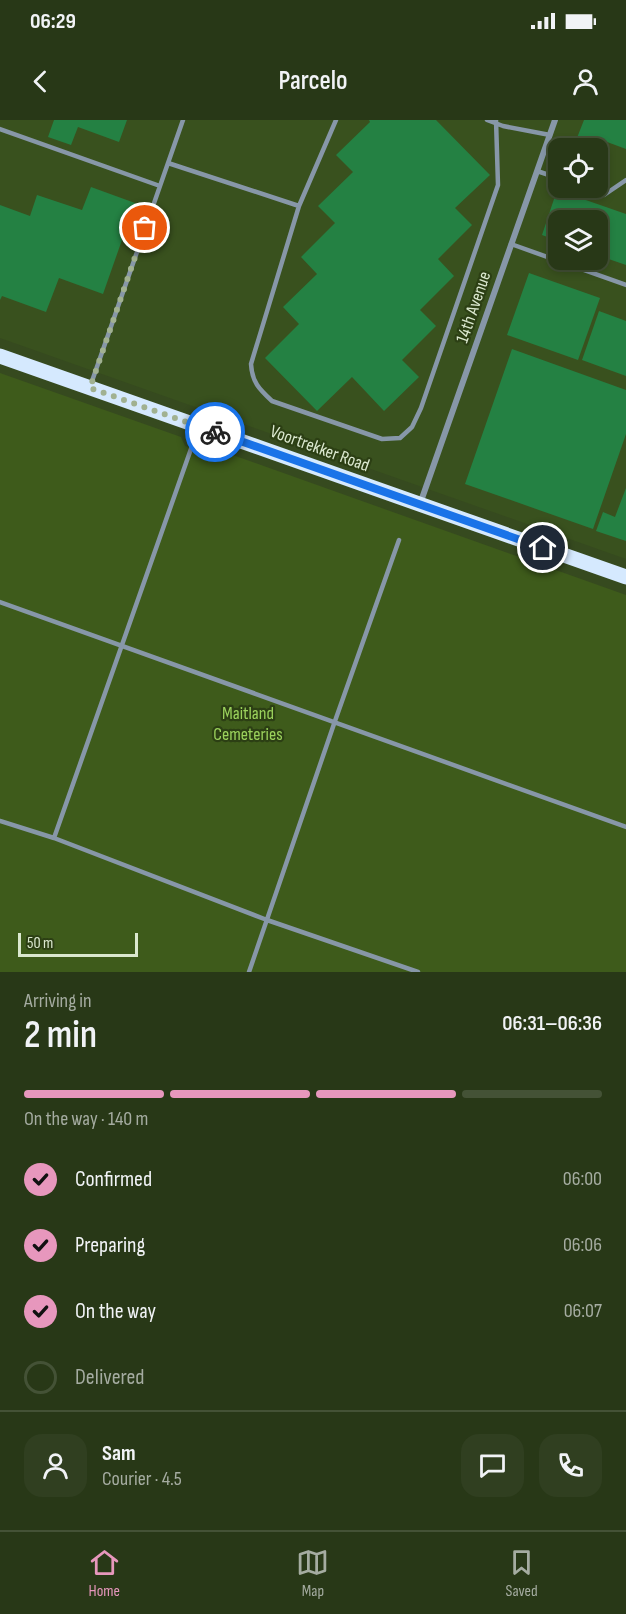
<!DOCTYPE html>
<html lang="en">
<head>
<meta charset="utf-8">
<style>
  body { margin:0; font-family:"Sofia Sans Condensed",sans-serif; background:#303f20; color:#f1f3f6; height:100vh; display:flex; flex-direction:column; font-size:22px; white-space:nowrap }
  * { box-sizing:border-box; margin:0 }
  p { font-size:20px; color:#a5aca1 }
  .icon { flex:none; width:33px; height:33px; fill:none; stroke:currentColor; stroke-width:2; stroke-linecap:round; stroke-linejoin:round }
  .map { position:relative; height:852px; overflow:hidden }
  .side { display:flex; flex-direction:column; background:#283817; flex:1 }
  .side>* { flex:none }
  .buttons { position:absolute; left:548px; top:18px; display:grid; gap:12px }
  .buttons a { display:grid; place-items:center; width:60px; height:60px; border-radius:12px; background:#283817; box-shadow:0 3px 9px #0003,0 0 0 2px #445236; font-size:30px }
  .scale { position:absolute; left:18px; bottom:15px; width:120px; box-sizing:border-box; padding-left:6px; border:3px solid #dbe8cf; border-top:0; font-size:16px; line-height:21px; white-space:nowrap; color:#dbe8cf; -webkit-text-stroke:4px #2c3f14; paint-order:stroke }
  .pin { position:absolute; display:grid; place-items:center; width:51px; height:51px; color:#fff; margin:-26px; border:3px solid #fff; border-radius:50%; box-shadow:0 2px 6px #0007 }
  .courier { position:absolute; display:grid; place-items:center; width:60px; height:60px; margin:-30px; border:4px solid #1a73e8; border-radius:50%; background:#fff; color:#222; box-shadow:0 2px 8px #0007 }
  .head em { font-style:normal; font-weight:600 }
  .head div { display:flex; flex-direction:column-reverse }
  .head { display:flex; align-items:center; justify-content:space-between; height:102px; padding:0 24px }
  h1 { font-size:39px; font-weight:600; line-height:45px }
  .bar { display:grid; grid-template-columns:repeat(4,1fr); gap:9px 6px; align-content:center; height:72px; padding:0 24px }
  .bar i { height:8px; border-radius:4px; background:#445236 }
  .bar .selected { background:#e797bd }
  .bar p { grid-column:span 4 }
  .line { display:flex; align-items:center; gap:15px; padding:0 24px; border-top:2px solid #445236 }
  .line div { flex:1 }
  .round { display:grid; place-items:center; flex:none; width:63px; height:63px; border-radius:18px; background:#303f20 }
  ol { padding:0 24px; list-style:none }
  li { display:flex; align-items:center; gap:18px; height:66px }
  li p { margin-inline-start:auto }
  li .icon { padding:6px; border-radius:50%; background:#e797bd; color:#111; stroke-width:4 }
  li:last-child { color:#a5aca1 }
  li i { width:33px; height:33px; border:3px solid #445236; border-radius:50% }
  .status { display:flex; justify-content:space-between; align-items:center; height:42px; padding:0 30px; background:#283817; direction:ltr }
  .status svg { height:16px; fill:currentColor }
  header { display:flex; justify-content:space-between; align-items:center; height:78px; padding:0 24px; background:#283817; font-size:27px; font-weight:600 }
  .menu { display:flex; justify-content:space-around; align-items:center; height:84px; border-top:2px solid #445236; background:#283817; font-size:16px; color:#a5aca1 }
  .menu a { display:grid; justify-items:center; gap:3px }
  .menu .selected { color:#e797bd }
  .map>svg:first-child { display:block }
  .built { fill:#39511e; fill-rule:evenodd }
  .green { fill:#3e5b1b }
  .building { fill:#248143 }
  .lines { fill:none; stroke-linecap:round; stroke-linejoin:round }
  .service { stroke:#8797a8; stroke-width:4.5 }
  .minor { stroke:#8797a8; stroke-width:6 }
  .primary { stroke:#d5e9fe; stroke-width:15 }
  .done { stroke:#a1b191; stroke-width:6; stroke-dasharray:0 10.8 }
  .route { stroke:#1a73e8; stroke-width:8 }
  .labels { text-anchor:middle; stroke-width:4.5; stroke-linejoin:round; paint-order:stroke }
  .street-label { font-size:18px; fill:#dbe8cf; stroke:#2c3f14 }
  .park-label { font-size:18px; fill:#9bd25c; stroke:#2c3f14 }
</style>
</head>
<body>
<div class="status"><b>06:29</b><svg viewBox="0 0 49 12"><path d="M0 12V9h3v3zM5 12V6h3v6zM10 12V3h3v9zM15 12V0h3v12zM26 1h20v11H26zM47 4h2v5h-2z"/></svg></div>
<header><svg class="icon" aria-label="back" viewBox="0 0 24 24"><path d="M15 5l-7 7 7 7"/></svg>Parcelo<svg class="icon" aria-label="person" viewBox="0 0 24 24"><circle cx="12" cy="8" r="4"/><path d="M4 21q1-7 8-7t8 7"/></svg></header>
<div class="map">
<svg width="626" height="852" viewBox="0 0 626 852">
  <rect width="100%" height="100%" fill="#364a1f"/>
  <path class="built" d="M 0,0 L 626,0 L 626,439 L 0,218 ZM 558,28 L 597,28 L 597,68 L 558,68 ZM 558,100 L 597,100 L 597,140 L 558,140 Z"/>
  <path class="green" d="M 0,253 L 181,317 L 185,326 L 201,331 L 213,328 L 626,475 L 626,852 L 0,852 Z"/>
  <path class="building" d="M 54,0 L 127,0 L 119,22 L 78,7 L 71,25 L 48,17 Z
    M 369,0 L 436,0 L 490,55 L 455,88 L 472,105 L 438,139 L 454,156 L 420,190 L 436,206 L 402,240 L 419,257 L 384,291 L 352,257 L 317,291 L 265,238 L 299,204 L 283,187 L 317,154 L 301,137 L 335,103 L 318,86 L 353,52 L 336,35 L 370,2 Z
    M 584,0 L 626,0 L 626,29 L 599,19 L 597,25 L 604,27 L 597,45 L 597,28 L 573,28 Z
    M 91,67 L 135,83 L 103,174 L 59,158 L 46,192 L 2,176 L 0,180 L 0,85 L 30,96 L 37,75 L 82,90 Z
    M 557,70 L 626,94 L 626,145 L 597,135 L 597,100 L 558,100 L 558,121 L 542,115 Z
    M 529,153 L 600,178 L 578,240 L 507,215 Z
    M 599,191 L 626,201 L 626,256 L 582,240 Z
    M 512,229 L 626,270 L 626,314 L 593,409 L 465,364 Z
    M 626,368 L 626,421 L 596,411 L 603,392 L 615,397 Z"/>
  <g class="lines">
    <path class="service" d="M 336,0 L 299,86 L 251,244 C 252,262 259,269 272,281 L 382,319 L 400,318 L 412,307 L 421,288 L 498,65 L 496,0
      M 487,0 L 503,6 L 550,15
      M 0,9 L 160,66
      M 168,43 L 299,86
      M 537,51 L 558,58
      M 584,68 L 604,75 L 626,60
      M 511,124 L 626,165
      M 91,264 L 183,0
      M 0,482 L 626,707
      M 0,701 L 54,718 L 267,800 L 418,852
      M 54,718 L 198,309
      M 249,852 L 335,601 L 399,420"/>
    <path class="minor" d="M 420,384 L 555,0"/>
    <path class="primary" d="M 0,236 L 626,457"/>
  </g>
  <g class="lines">
    <path class="done" d="M 145,108 L 90,268 L 215,312"/>
    <path class="route" d="M 215,312 L 543,428"/>
  </g>
  <g class="labels">
    <g class="street-label">
      <text transform="translate(473 187) rotate(-71)" y="6">14th Avenue</text>
      <text transform="translate(320 328) rotate(20)" y="6">Voortrekker Road</text>
    </g>
    <g class="park-label">
      <text x="248" y="599">Maitland<tspan x="248" dy="21">Cemeteries</tspan></text>
    </g>
  </g>
</svg>
<div class="buttons">
<a><svg class="icon" aria-label="locate" viewBox="0 0 24 24"><circle cx="12" cy="12" r="6"/><path d="M12 2v4M12 18v4M2 12h4M18 12h4"/></svg></a>
<a><svg class="icon" aria-label="layers" viewBox="0 0 24 24"><path d="M12 4l9 5-9 5-9-5zM3 14l9 5 9-5"/></svg></a>
</div>
<div class="scale">50 m</div>
<div class="pin" style="left:145px;top:108px;background:#ea580c"><svg class="icon" aria-label="bag" viewBox="0 0 24 24"><path d="M5 8h14l-1 12H6zM9 8a3 3 0 0 1 6 0"/></svg></div>
<div class="pin" style="left:543px;top:428px;background:#1f2937"><svg class="icon" aria-label="home" viewBox="0 0 24 24"><path d="M3 11l9-7 9 7M6 9v11h12V9"/></svg></div>
<div class="courier" style="left:215px;top:312px"><svg class="icon" aria-label="bike" viewBox="0 0 24 24"><circle cx="6" cy="16" r="4"/><circle cx="18" cy="16" r="4"/><path d="M6 16l4-8h5l3 8M10 8l3 8H6M13 5h3"/></svg></div>
</div>
<section class="side">
<div class="head"><div><h1>2 min</h1><p>Arriving in</p></div><em>06:31–06:36</em></div>
<div class="bar"><i class="selected"></i><i class="selected"></i><i class="selected"></i><i></i><p>On the way · 140 m</p></div>
<ol>
<li><svg class="icon" aria-label="check" viewBox="0 0 24 24"><path d="M5 12l5 5 9-10"/></svg>Confirmed<p>06:00</p></li>
<li><svg class="icon" aria-label="check" viewBox="0 0 24 24"><path d="M5 12l5 5 9-10"/></svg>Preparing<p>06:06</p></li>
<li><svg class="icon" aria-label="check" viewBox="0 0 24 24"><path d="M5 12l5 5 9-10"/></svg>On the way<p>06:07</p></li>
<li><i></i>Delivered</li>
</ol>
<div class="line" style="height:108px"><a class="round"><svg class="icon" aria-label="person" viewBox="0 0 24 24"><circle cx="12" cy="8" r="4"/><path d="M4 21q1-7 8-7t8 7"/></svg></a><div><b>Sam</b><p>Courier · 4.5</p></div><a class="round"><svg class="icon" aria-label="chat" viewBox="0 0 24 24"><path d="M4 5h16v11H9l-5 4z"/></svg></a><a class="round"><svg class="icon" aria-label="phone" viewBox="0 0 24 24"><path d="M5 4h4l2 5-3 2q2 4 5 5l2-3 5 2v4C11 20 4 13 5 4z"/></svg></a></div>
</section>
<nav class="menu">
<a class="selected"><svg class="icon" aria-label="home" viewBox="0 0 24 24"><path d="M3 11l9-7 9 7M6 9v11h12V9"/></svg>Home</a>
<a><svg class="icon" aria-label="map" viewBox="0 0 24 24"><path d="M3 6l6-2 6 2 6-2v14l-6 2-6-2-6 2zM9 4v14M15 6v14"/></svg>Map</a>
<a><svg class="icon" aria-label="saved" viewBox="0 0 24 24"><path d="M7 4h10v16l-5-4-5 4z"/></svg>Saved</a>
</nav>
</body>
</html>
